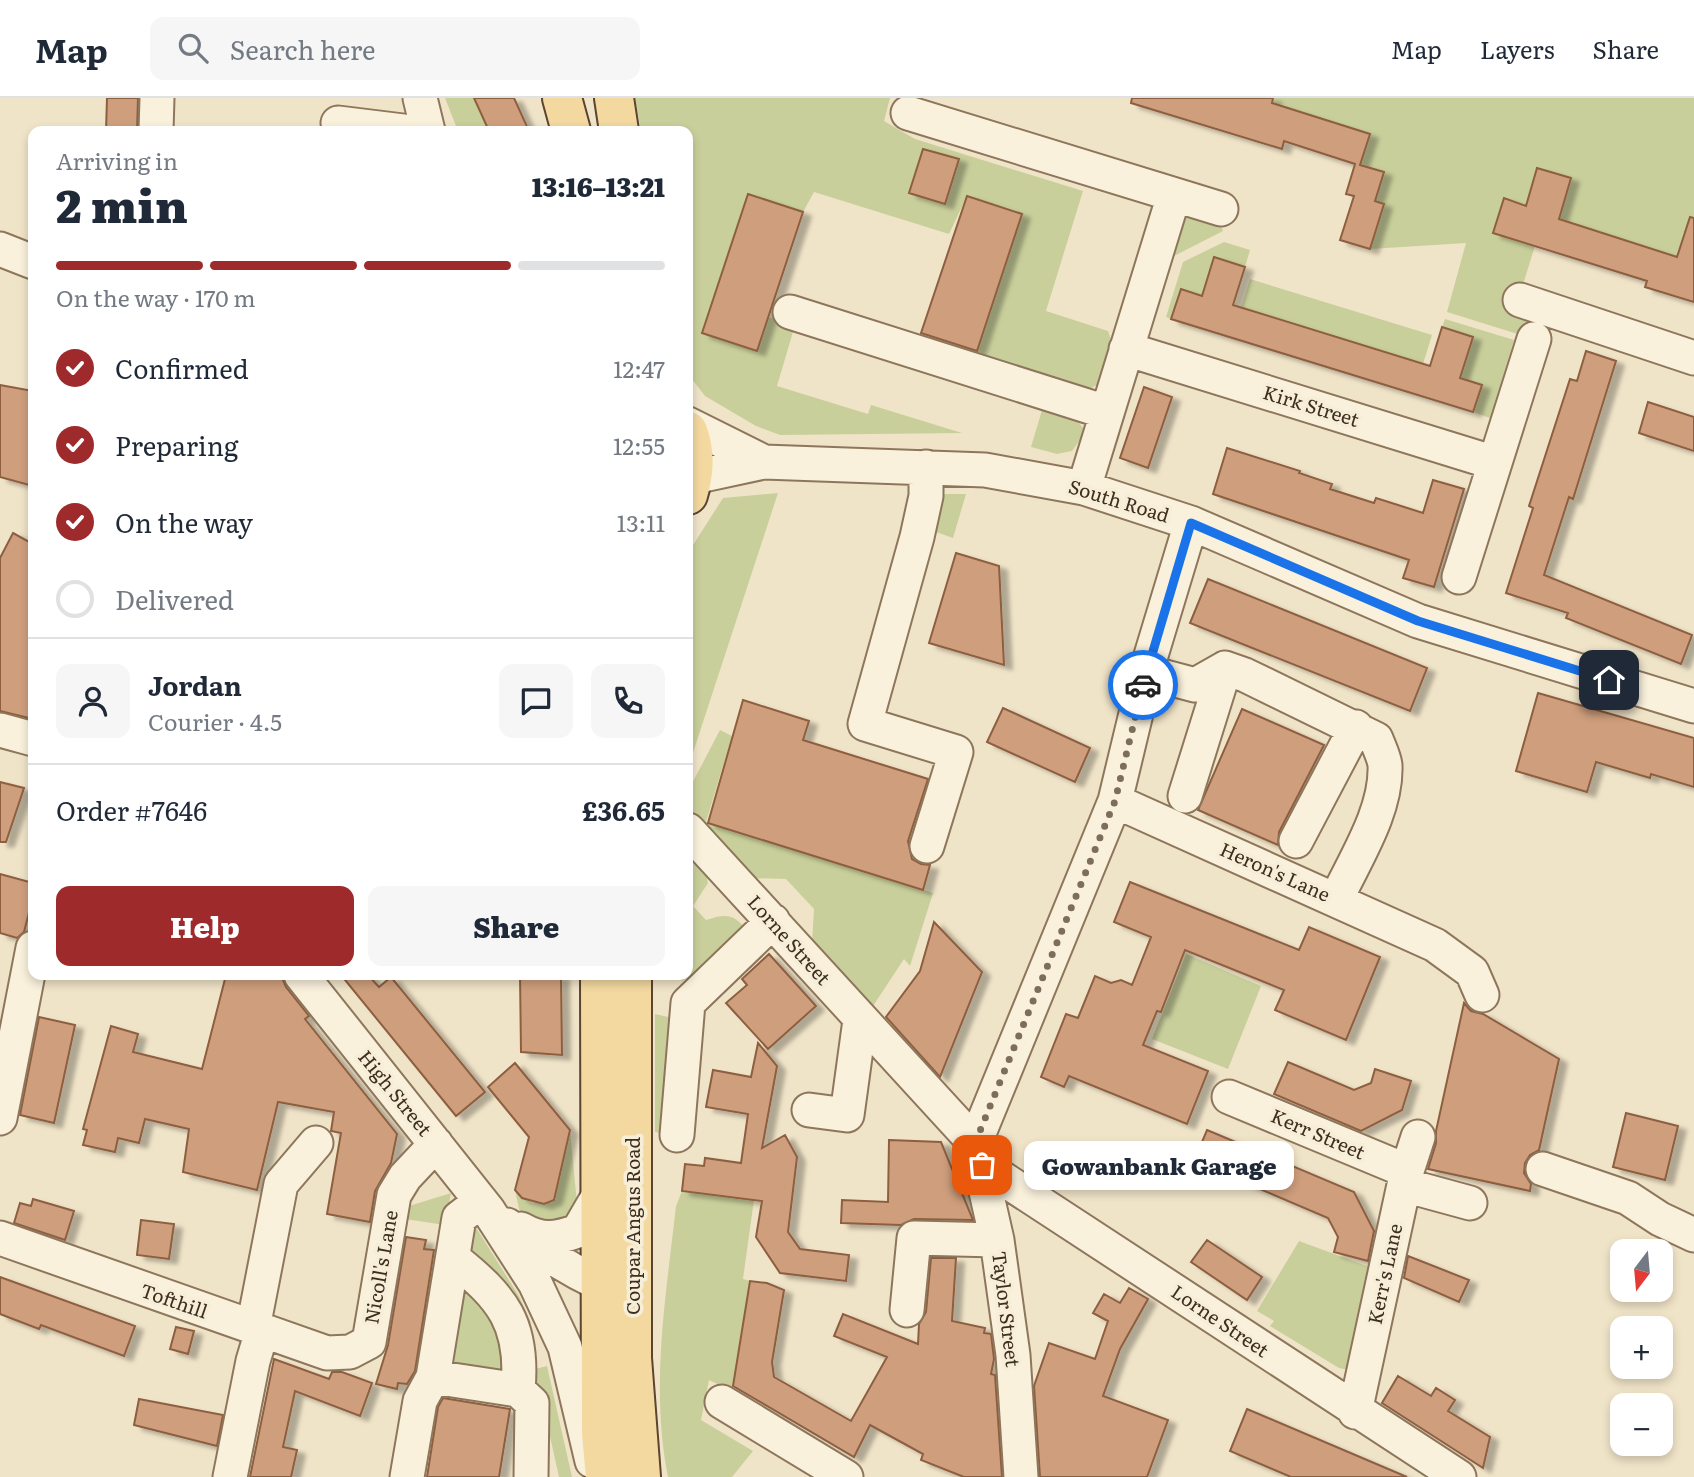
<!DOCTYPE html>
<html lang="en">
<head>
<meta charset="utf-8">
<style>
  body { margin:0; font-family:Literata,serif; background:#f6f6f7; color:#1f2937; height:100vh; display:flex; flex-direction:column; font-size:26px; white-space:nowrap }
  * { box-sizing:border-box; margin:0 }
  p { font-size:23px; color:#747a83 }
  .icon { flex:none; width:38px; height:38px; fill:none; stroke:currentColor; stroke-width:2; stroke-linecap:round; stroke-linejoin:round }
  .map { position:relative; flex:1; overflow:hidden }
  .details { position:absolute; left:28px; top:28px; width:665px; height:854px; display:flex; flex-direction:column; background:#fff; border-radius:14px; box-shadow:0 4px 10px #0003 }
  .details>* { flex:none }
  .needle { width:46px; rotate:196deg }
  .controls { position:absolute; left:1610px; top:1141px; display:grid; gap:14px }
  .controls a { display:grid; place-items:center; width:63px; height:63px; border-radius:14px; background:#fff; box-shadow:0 4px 10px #0003; font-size:35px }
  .pin { position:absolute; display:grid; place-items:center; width:60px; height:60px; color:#fff; margin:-30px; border-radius:14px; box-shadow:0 4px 10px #0006 }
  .courier { position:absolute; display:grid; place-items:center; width:70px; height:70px; margin:-35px; border:5px solid #1a73e8; border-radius:50%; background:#fff; color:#222; box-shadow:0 2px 9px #0007 }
  .bubble { position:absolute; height:49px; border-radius:14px; background:#fff; box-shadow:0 4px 10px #0003; font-size:23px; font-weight:800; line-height:49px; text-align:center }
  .overview em { font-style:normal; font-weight:800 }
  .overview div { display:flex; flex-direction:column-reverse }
  .overview { display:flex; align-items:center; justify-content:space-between; height:119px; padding:0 28px }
  h1 { font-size:46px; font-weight:800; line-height:52px }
  .bar { display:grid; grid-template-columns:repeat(4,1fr); gap:10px 7px; align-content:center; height:84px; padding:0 28px }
  .bar i { height:9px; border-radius:5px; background:#e0e1e3 }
  .bar .current { background:#9e2a2b }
  .bar p { grid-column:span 4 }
  .line { display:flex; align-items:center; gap:18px; padding:0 28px; border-top:2px solid #e0e1e3 }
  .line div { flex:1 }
  .round { display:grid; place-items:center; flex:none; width:74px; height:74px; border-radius:14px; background:#f6f6f7 }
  ol { padding:0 28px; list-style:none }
  li { display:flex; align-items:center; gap:21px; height:77px }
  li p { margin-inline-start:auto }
  li .icon { padding:7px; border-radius:50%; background:#9e2a2b; color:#fff; stroke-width:4 }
  li:last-child { color:#747a83 }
  li i { width:38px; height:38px; border:4px solid #e0e1e3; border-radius:50% }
  .button { display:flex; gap:14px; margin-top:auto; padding:14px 28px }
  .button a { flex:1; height:80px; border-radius:14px; background:#9e2a2b; color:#fff; font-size:28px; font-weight:800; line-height:80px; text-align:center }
  .button a+a { background:#f6f6f7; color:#1f2937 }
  header { display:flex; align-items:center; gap:42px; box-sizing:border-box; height:98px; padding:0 35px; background:#fff; border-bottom:2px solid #e0e1e3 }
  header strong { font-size:33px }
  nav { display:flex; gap:38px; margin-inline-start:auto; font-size:24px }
  .search { width:490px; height:63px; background:#f6f6f7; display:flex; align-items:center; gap:18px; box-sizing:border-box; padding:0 24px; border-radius:14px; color:#747a83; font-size:26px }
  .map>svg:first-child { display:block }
  .green { fill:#c9cf9b }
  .building { fill:#cf9f7d; stroke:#8d5f41; stroke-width:2; filter:url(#shadow) }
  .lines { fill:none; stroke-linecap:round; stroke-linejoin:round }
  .minor-casing { stroke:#8d765c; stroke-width:37 }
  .major-casing { stroke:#5b4430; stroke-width:42 }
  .minor { stroke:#faf1dc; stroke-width:33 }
  .major { stroke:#f3d9a0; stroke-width:38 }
  .done { stroke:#7c6e5b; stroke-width:7; stroke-dasharray:0 12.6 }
  .route { stroke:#1a73e8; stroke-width:9 }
  .labels { text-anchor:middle; stroke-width:7; stroke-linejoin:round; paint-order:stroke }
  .street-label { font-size:19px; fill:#3d2e20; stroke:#f7eed8 }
</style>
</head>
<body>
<header>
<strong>Map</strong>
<div class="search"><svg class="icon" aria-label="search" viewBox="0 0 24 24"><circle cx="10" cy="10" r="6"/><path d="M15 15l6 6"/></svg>Search here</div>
<nav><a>Map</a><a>Layers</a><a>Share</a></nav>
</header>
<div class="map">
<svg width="1694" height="1379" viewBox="0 0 1694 1379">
  <defs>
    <filter id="shadow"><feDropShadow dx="8" dy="4.5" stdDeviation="2" flood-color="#0004"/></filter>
  </defs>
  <rect width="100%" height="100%" fill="#f0e4c8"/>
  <path class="green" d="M 445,0 L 474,0 L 489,33 L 458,33 Z
    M 635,0 L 890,0 L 884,23 L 915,41 L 1083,93 L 1046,213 L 1108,233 L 1112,244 L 1097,287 L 1089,291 L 976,256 L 1022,116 L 967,98 L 949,136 L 814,94 L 803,114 L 748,96 L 702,235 L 757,253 L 768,219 L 795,227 L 777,288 L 868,316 L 871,307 L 962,335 L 780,337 L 756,328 L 705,298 L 688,276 L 688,33 L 641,33 Z
    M 1273,0 L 1694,0 L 1694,127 L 1688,126 L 1675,165 L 1656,152 L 1558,122 L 1571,81 L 1537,70 L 1526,108 L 1504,101 L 1493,135 L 1535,148 L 1515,212 L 1531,218 L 1524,238 L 1447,214 L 1466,145 L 1370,151 L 1384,106 L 1375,103 L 1384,75 L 1360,67 L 1370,36 L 1294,12 L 1269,15 Z
    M 1189,117 L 1220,126 L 1223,133 L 1174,158 L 1152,228 L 1147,229 L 1177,128 Z
    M 1224,144 L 1250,152 L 1245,169 L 1214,159 L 1210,200 L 1181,191 L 1171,221 L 1166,219 L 1183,164 Z
    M 1250,181 L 1432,237 L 1423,266 L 1241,210 Z
    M 1445,221 L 1514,242 L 1490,320 L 1473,314 L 1481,287 L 1452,278 L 1463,273 L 1473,239 L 1442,229 Z
    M 1042,312 L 1077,322 L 1083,330 L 1080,342 L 1072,353 L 1057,356 L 1031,349 Z
    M 778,395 L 688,670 L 688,455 L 723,400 Z
    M 944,396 L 966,396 L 953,440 L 933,433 Z
    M 720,632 L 732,638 L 706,724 L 933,795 L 910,868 L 904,861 L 873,908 L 812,846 L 814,811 L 786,781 L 748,780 L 688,717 L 691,713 L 688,709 L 688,693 Z
    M 688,750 L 704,767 L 708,785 L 693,808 L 706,822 C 724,816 733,815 745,830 L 702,878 L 693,876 L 682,883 L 673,877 L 688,877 Z
    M 1186,856 L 1261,888 L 1228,971 L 1152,941 Z
    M 655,916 L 677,921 L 666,1036 L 655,1034 Z
    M 570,1032 L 577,1106 C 560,1126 554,1126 529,1122 L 519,1111 L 515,1092 L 532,1105 L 554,1102 Z
    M 682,1093 L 754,1102 L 743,1181 L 750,1183 L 732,1293 L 709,1282 L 701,1322 L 753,1353 L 732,1379 L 668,1379 C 650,1289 666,1198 676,1108 Z
    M 451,1095 L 445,1127 L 405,1121 L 409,1108 Z
    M 470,1120 L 519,1198 L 531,1225 L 525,1226 L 466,1146 Z
    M 1299,1143 L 1375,1171 L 1349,1272 L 1339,1270 L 1270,1228 L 1274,1223 L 1257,1213 Z
    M 458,1190 L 481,1194 L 509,1264 L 502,1273 L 459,1272 L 451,1263 Z
    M 547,1268 L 572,1379 L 559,1379 L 547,1325 L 540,1323 L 535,1271 Z"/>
  <path class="building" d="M 107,0 L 138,0 L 137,33 L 106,33 Z
    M 474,0 L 514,0 L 529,33 L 489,33 Z
    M 1132,0 L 1273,0 L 1272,5 L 1370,36 L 1360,67 L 1384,74 L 1375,103 L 1384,106 L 1370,151 L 1340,142 L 1354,98 L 1346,96 L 1355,66 L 1284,43 L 1282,51 L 1131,5 Z
    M 923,51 L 959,61 L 945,106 L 909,95 Z
    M 1537,70 L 1571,80 L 1559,121 L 1677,159 L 1690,119 L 1694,120 L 1694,204 L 1645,189 L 1647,183 L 1493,135 L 1504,100 L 1526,108 Z
    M 748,96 L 803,114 L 757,253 L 702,235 Z
    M 967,98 L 1022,116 L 977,253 L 921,235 Z
    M 1214,159 L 1245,169 L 1233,207 L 1430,268 L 1442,229 L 1473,239 L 1460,280 L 1482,287 L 1473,314 L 1171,221 L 1181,191 L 1202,198 Z
    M 1586,253 L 1616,263 L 1573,401 L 1569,399 L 1544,477 L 1692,537 L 1681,566 L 1566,520 L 1568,515 L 1506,495 L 1533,410 L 1529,408 L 1570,281 L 1577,283 Z
    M 0,287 L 33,293 L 33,388 L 0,379 Z
    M 1144,289 L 1172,299 L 1148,370 L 1120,360 Z
    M 1648,304 L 1694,319 L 1694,353 L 1639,335 Z
    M 1227,350 L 1300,373 L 1299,375 L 1332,386 L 1330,391 L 1374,405 L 1376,400 L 1423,415 L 1433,382 L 1464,391 L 1434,489 L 1403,480 L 1409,462 L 1213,396 Z
    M 13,435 L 33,446 L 33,621 L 0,613 L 0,460 Z
    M 956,455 L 999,468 L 1004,567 L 929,545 Z
    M 1208,481 L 1427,570 L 1410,613 L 1190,525 Z
    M 1538,595 L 1694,640 L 1694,689 L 1651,676 L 1650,680 L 1596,664 L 1587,694 L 1516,673 Z
    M 743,602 L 809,623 L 803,642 L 928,681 L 908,743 L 912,761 L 921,766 L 930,767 L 923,792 L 708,725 Z
    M 1003,610 L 1090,650 L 1075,684 L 987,644 Z
    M 1242,611 L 1324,647 L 1279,734 L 1278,747 L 1198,712 Z
    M 0,684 L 24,690 L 6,744 L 0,744 Z
    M 0,776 L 33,785 L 33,799 L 24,834 L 17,840 L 0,835 Z
    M 1130,784 L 1299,852 L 1309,829 L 1380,859 L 1346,942 L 1275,912 L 1284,892 L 1185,852 L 1161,914 L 1157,913 L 1143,947 L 1208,973 L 1187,1026 L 1069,978 L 1064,989 L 1041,979 L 1066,916 L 1078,920 L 1095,878 L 1111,885 L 1121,882 L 1132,887 L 1151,839 L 1114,824 Z
    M 934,824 L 982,874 L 940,979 L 886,919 L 920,873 Z
    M 769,856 L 816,908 L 768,951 L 726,905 L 747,887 L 742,881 Z
    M 226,877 L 281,877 L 286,889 L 309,918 L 305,921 L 397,1036 L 391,1065 L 375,1093 L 370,1124 L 327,1116 L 341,1035 L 331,1033 L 334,1014 L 278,1004 L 257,1092 L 183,1074 L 189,1031 L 145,1021 L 139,1045 L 118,1040 L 115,1054 L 83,1047 L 87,1032 L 83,1031 L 111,928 L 138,936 L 133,954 L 202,971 Z
    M 341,877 L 368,877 L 379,889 L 391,879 L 485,994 L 456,1018 Z
    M 520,877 L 561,877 L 562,957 L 521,954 Z
    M 1464,905 L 1471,913 L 1483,916 L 1559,961 L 1539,1052 L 1530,1057 L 1525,1065 L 1524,1075 L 1531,1086 L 1530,1093 L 1428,1071 L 1436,1045 L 1436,1033 Z
    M 39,919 L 75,927 L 54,1025 L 20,1017 Z
    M 758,945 L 777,968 L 762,1050 L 785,1037 L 797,1059 L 788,1134 L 800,1151 L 849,1157 L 846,1183 L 780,1175 L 756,1139 L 762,1103 L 682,1093 L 685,1066 L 704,1068 L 705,1060 L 741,1065 L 748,1016 L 706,1009 L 713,972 L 751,979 Z
    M 1288,964 L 1354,992 L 1371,985 L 1375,971 L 1411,983 L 1402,1012 L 1361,1033 L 1274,996 Z
    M 515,965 L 570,1032 L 554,1102 L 544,1106 L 522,1100 L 515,1092 L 529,1039 L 488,989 Z
    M 1626,1015 L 1678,1028 L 1665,1082 L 1613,1069 Z
    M 1207,1032 L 1354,1094 L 1374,1133 L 1368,1163 L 1334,1154 L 1338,1139 L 1328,1120 L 1194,1063 Z
    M 889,1042 L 941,1044 L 973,1122 L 914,1121 L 901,1127 L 841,1125 L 842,1102 L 888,1104 Z
    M 33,1101 L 74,1113 L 65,1142 L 14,1125 L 20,1105 L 31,1108 Z
    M 141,1122 L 174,1126 L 169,1161 L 137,1157 Z
    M 406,1139 L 426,1142 L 424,1151 L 434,1152 L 415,1273 L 407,1286 L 398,1285 L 397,1291 L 376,1286 L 388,1247 Z
    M 1207,1142 L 1262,1179 L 1247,1202 L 1191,1164 Z
    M 1408,1158 L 1469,1182 L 1459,1204 L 1404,1180 Z
    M 931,1160 L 956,1160 L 952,1223 L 985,1230 L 984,1235 L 991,1236 L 994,1261 L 991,1276 L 995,1277 L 1002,1379 L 964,1379 L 921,1362 L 923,1356 L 870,1327 L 854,1359 L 733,1288 L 750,1183 L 767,1185 L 784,1192 L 772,1264 L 774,1279 L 851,1323 L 887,1259 L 834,1238 L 843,1216 L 918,1246 L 919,1226 L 926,1214 Z
    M 0,1179 L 135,1228 L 124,1258 L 41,1227 L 39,1231 L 0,1216 Z
    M 1129,1190 L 1148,1201 L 1120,1251 L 1103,1298 L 1168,1322 L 1147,1379 L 1040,1379 L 1034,1288 L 1049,1245 L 1095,1261 L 1108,1223 L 1093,1215 L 1104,1196 L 1120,1205 Z
    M 176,1229 L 194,1233 L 188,1256 L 170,1251 Z
    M 274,1261 L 329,1281 L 332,1274 L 342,1274 L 372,1285 L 360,1318 L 295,1293 L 283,1349 L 297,1352 L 291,1379 L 250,1379 Z
    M 1398,1278 L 1431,1298 L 1436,1290 L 1455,1302 L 1448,1313 L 1490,1339 L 1483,1370 L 1382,1305 Z
    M 443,1300 L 510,1311 L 499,1379 L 427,1379 L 438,1309 Z
    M 139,1301 L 223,1317 L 217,1348 L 134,1327 Z
    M 1247,1311 L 1407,1379 L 1291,1379 L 1230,1353 Z"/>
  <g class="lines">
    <defs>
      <path id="minor" d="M 420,0 L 428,33
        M 908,15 L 1221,111
        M 338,25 L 403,33
        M 156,33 L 157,0
        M 0,151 L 33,164
        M 1520,202 L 1694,260
        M 790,214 L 1106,314
        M 1126,251 L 1495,365
        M 688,326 L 764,364
        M 926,369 L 926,398 L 917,439 L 865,626 L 956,654 L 927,748
        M 694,379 L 764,364 L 985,372 L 1084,390 L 1191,425 L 1418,523 L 1694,608
        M 1084,390 L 1174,97
        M 1459,479 L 1534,241
        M 1146,574 L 1195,587 L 1225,570 L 1245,577 L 1376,641 C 1379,649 1384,659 1385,667 C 1387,713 1355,761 1336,802
        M 0,632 L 33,641
        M 1185,698 L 1225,570
        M 1115,703 L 1435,847 L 1472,874 L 1482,897
        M 688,732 L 975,1045 L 997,1142 L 1013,1257 L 1021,1379
        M 1296,743 L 1356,629
        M 301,877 L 488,1112 L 535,1185 L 565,1249 L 592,1363
        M 1229,999 L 1407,1073
        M 809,1012 L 847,1017 L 860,922
        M 0,1020 L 33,850
        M 677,1037 L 688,905 L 773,823
        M 975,1045 L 1115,703 L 1146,574 L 1191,425
        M 982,1067 L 1459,1379
        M 1543,1071 L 1628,1100 L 1660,1121 L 1694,1137
        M 1404,1087 L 1470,1105
        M 507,1127 C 542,1154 580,1180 623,1195
        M 521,1131 C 542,1143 555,1141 578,1133 L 599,1097
        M 0,1140 L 327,1255 L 350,1254 L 369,1244 L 394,1097 L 405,1079 L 436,1046
        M 454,1161 C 503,1200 524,1226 518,1292 L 433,1279 L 459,1120 L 481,1103
        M 907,1212 L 914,1140 L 997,1142
        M 253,1230 L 281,1086 L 316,1045
        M 518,1292 L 532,1305 L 531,1379
        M 722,1304 L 846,1379
        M 1355,1314 L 1407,1073 L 1418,1039
        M 230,1379 L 253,1263 L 262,1233
        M 407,1379 L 420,1303 L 433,1279"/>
      <path id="major" d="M 562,0 L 571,33
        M 614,0 L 619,33
        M 688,333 C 696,355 695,374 688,397
        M 600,877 L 601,1335 L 605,1379
        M 632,877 L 632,1260 L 641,1379"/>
    </defs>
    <use href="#minor" class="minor-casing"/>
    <use href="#major" class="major-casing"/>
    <use href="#minor" class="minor"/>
    <use href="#major" class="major"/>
  </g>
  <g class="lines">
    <path class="done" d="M 982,1067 L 975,1045 L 1115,703 L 1143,587"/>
    <path class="route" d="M 1143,587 L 1191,425 L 1418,523 L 1609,582"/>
  </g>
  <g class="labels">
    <g class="street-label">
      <text transform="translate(1311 308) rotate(17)" y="7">Kirk Street</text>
      <text transform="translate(1119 403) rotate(17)" y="7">South Road</text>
      <text transform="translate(1275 774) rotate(24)" y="7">Heron's Lane</text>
      <text transform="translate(789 842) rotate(48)" y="7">Lorne Street</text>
      <text transform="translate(395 995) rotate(51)" y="7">High Street</text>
      <text transform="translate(1318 1036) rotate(23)" y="7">Kerr Street</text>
      <text transform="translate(633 1128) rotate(-90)" y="7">Coupar Angus Road</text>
      <text transform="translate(381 1169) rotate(-80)" y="7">Nicoll's Lane</text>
      <text transform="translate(1385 1176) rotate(-78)" y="7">Kerr's Lane</text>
      <text transform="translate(174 1203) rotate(19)" y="7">Tofthill</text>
      <text transform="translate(1006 1211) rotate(83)" y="7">Taylor Street</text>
      <text transform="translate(1220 1223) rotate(34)" y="7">Lorne Street</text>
    </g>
  </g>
</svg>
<div class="controls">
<a><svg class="needle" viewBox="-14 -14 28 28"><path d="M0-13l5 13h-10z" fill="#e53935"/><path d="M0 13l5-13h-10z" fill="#747a83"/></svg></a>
<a>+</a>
<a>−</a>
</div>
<div class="pin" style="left:982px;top:1067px;background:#ea580c"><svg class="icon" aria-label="bag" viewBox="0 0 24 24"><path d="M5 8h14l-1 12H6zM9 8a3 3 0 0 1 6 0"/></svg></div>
<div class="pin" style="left:1609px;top:582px;background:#1f2937"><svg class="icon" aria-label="home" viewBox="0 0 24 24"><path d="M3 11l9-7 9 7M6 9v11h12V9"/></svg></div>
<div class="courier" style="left:1143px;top:587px"><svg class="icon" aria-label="car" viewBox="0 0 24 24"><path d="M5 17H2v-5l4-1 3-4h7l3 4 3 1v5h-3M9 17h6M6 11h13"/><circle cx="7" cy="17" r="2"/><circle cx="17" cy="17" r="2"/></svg></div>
<div class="bubble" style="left:1024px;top:1043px;width:270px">Gowanbank Garage</div>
<section class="details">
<div class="overview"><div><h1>2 min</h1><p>Arriving in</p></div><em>13:16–13:21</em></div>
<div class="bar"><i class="current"></i><i class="current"></i><i class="current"></i><i></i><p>On the way · 170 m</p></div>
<ol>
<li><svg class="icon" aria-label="check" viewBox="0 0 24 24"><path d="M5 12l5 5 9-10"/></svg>Confirmed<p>12:47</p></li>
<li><svg class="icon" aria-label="check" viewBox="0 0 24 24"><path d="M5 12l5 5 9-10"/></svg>Preparing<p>12:55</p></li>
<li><svg class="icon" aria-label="check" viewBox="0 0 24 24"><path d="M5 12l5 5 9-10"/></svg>On the way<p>13:11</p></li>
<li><i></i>Delivered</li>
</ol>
<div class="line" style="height:126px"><a class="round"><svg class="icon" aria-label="person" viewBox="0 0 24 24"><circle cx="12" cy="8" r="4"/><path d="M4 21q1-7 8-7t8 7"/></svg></a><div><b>Jordan</b><p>Courier · 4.5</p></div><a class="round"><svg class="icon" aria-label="chat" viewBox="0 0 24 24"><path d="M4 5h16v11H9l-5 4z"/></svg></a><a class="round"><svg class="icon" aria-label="phone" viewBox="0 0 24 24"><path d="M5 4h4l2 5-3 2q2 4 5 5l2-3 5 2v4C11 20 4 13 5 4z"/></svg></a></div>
<div class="line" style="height:91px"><div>Order #7646</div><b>£36.65</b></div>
<div class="button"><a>Help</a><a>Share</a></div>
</section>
</div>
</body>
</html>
